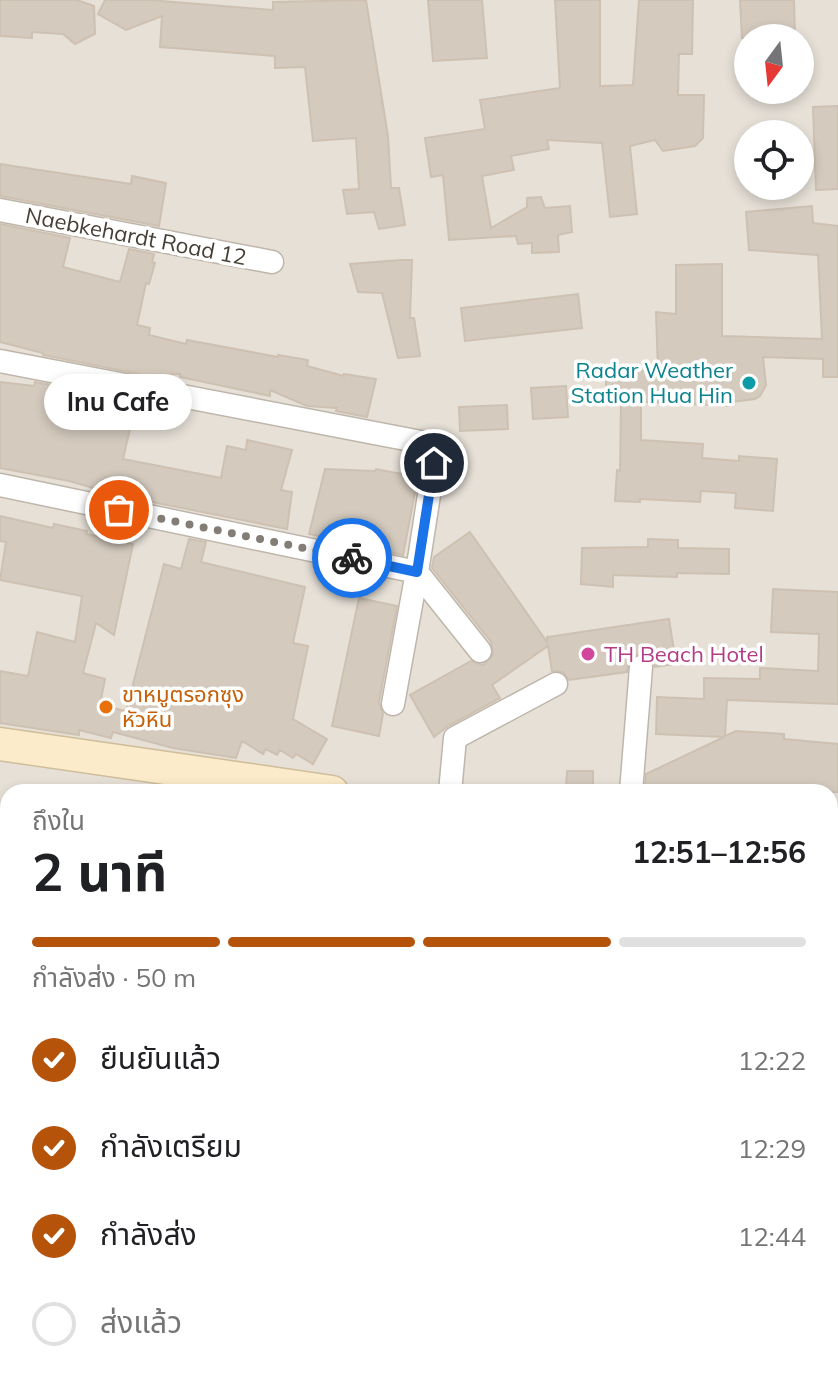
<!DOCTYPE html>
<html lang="th">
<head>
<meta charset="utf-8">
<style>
  body { margin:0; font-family:Mulish,"Noto Sans Thai",sans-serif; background:#f2f2f2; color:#202124; height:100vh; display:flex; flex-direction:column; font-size:30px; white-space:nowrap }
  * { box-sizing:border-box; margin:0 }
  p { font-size:26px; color:#757577 }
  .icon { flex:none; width:44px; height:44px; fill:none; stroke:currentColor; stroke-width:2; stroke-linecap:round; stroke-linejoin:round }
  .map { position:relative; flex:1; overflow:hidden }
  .panel { position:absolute; left:0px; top:784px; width:838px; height:600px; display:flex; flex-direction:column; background:#fff; border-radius:24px 24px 0 0; box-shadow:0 4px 12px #0003 }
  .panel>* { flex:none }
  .needle { width:52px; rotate:195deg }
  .fabs { position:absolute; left:734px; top:24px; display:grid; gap:16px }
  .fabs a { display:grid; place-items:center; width:80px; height:80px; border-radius:50%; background:#fff; box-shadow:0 4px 12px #0003; font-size:40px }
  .pin { position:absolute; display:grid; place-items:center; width:68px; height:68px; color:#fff; margin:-34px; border:4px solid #fff; border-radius:50%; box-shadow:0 2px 8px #0007 }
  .courier { position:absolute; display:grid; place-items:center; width:80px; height:80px; margin:-40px; border:6px solid #1a73e8; border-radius:50%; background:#fff; color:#222; box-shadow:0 2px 10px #0007 }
  .bubble { position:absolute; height:56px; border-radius:28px; background:#fff; box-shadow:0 4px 12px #0003; font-size:26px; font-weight:700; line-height:56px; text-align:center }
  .head em { font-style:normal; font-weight:700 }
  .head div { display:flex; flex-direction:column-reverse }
  .head { display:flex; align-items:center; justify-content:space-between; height:136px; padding:0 32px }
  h1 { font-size:52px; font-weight:700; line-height:60px }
  .bar { display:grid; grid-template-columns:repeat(4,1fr); gap:12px 8px; align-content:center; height:96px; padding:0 32px }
  .bar i { height:10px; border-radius:6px; background:#e0e0e0 }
  .bar .selected { background:#b45309 }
  .bar p { grid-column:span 4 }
  ol { padding:0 32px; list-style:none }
  li { display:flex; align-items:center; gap:24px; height:88px }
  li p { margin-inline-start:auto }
  li .icon { padding:8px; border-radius:50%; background:#b45309; color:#fff; stroke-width:4 }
  li:last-child { color:#757577 }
  li i { width:44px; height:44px; border:4px solid #e0e0e0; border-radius:50% }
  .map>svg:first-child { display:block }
  .residential { fill:#e6e0d7; fill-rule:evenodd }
  .building { fill:#d4cabe; stroke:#cec1b2; stroke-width:2 }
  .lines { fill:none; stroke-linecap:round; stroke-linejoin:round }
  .street-casing { stroke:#beb6ab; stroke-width:25 }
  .secondary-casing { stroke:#d0be9b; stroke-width:35 }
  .street { stroke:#fff; stroke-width:22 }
  .secondary { stroke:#fbebca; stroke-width:32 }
  .done { stroke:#837d75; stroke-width:8; stroke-dasharray:0 14.4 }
  .route { stroke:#1a73e8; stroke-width:10 }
  .culture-dot { fill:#0f9aa8; stroke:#fff; stroke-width:3 }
  .hotel-dot { fill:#d1479c; stroke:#fff; stroke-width:3 }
  .food-dot { fill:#e8710a; stroke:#fff; stroke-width:3 }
  .labels { text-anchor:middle; stroke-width:7; stroke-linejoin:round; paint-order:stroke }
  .street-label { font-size:22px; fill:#463f37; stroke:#fff }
  .culture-label { font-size:22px; fill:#0d838f; stroke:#fff; text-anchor:end }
  .hotel-label { font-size:22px; fill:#b23c85; stroke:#fff; text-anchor:start }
  .food-label { font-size:22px; fill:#c56008; stroke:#fff; text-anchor:start }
</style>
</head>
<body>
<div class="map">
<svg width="838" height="1384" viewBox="0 0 838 1384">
  <rect width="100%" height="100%" fill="#f3efe8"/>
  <path class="residential" d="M 0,0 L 838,0 L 838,1384 L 0,1384 ZM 748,38 L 800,38 L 800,90 L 748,90 ZM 748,134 L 800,134 L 800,186 L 748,186 ZM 8,792 L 830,792 L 830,1376 L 8,1376 Z"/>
  <path class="building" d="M 0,0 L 77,0 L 94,6 L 95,34 L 75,44 L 63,34 L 32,32 L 32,38 L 0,36 Z
    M 105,0 L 149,0 L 273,10 L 273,2 L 366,0 L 388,136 L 391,188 L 399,188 L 405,225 L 379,229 L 374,212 L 347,214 L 343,190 L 359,189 L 356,138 L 313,141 L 305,67 L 275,68 L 275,56 L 160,47 L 162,16 L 126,30 L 98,14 Z
    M 428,0 L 482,0 L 487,58 L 433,61 Z
    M 555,0 L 600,0 L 600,86 L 633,85 L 639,0 L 693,0 L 692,54 L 679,54 L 678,95 L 704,95 L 703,138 L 695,146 L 663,151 L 655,140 L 630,146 L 637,214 L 610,217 L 602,143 L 547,140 L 549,149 L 511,156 L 514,170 L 482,176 L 491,228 L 527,207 L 527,198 L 541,197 L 545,208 L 570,206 L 572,232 L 558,235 L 559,252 L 532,253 L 532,243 L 518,244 L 516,236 L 449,240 L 443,175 L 431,177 L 425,138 L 485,129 L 480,100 L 560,88 Z
    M 740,0 L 794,0 L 795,38 L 742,38 Z
    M 838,106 L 838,189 L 816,190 L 813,107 Z
    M 0,164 L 131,184 L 132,176 L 166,183 L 159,226 L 0,196 Z
    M 812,206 L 813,223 L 838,226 L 838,377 L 823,377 L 823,359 L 763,357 L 766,385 L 760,396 L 755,399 L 732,402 L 732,406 L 643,402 L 641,404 L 641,440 L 703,444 L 702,458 L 739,461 L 739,456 L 777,459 L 773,511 L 735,508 L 736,493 L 701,491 L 700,502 L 640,499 L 640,502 L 615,501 L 617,470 L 620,471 L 621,404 L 606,404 L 606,370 L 658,371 L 656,312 L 676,314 L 676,265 L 722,264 L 722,336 L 822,339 L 818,255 L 749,250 L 746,212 Z
    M 0,224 L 70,238 L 63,267 L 120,282 L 129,249 L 154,254 L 152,262 L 155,263 L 149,284 L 146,283 L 137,325 L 150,328 L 149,335 L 186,344 L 187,340 L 278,357 L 278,355 L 308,360 L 307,366 L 344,376 L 344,374 L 376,379 L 367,417 L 336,411 L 337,408 L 307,406 L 270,390 L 270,396 L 180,377 L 180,374 L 144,375 L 43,355 L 43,353 L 0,342 Z
    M 401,260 L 412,260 L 410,318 L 414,318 L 420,356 L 398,358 L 382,293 L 358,292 L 350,264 Z
    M 578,294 L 582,328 L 465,341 L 461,308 Z
    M 0,382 L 34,386 L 35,382 L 105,395 L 103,405 L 134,412 L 123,459 L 221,478 L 227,446 L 246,450 L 247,440 L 292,450 L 281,490 L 292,492 L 287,529 L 122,496 L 69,481 L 0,468 Z
    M 566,386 L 568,417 L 533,419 L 531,388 Z
    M 507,405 L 508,429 L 460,431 L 459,407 Z
    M 325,469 L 375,471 L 376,469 L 418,477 L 403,555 L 309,534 Z
    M 0,516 L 53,528 L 54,524 L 87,531 L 86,534 L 133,544 L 114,635 L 96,623 L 83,673 L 105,679 L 100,705 L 126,711 L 164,564 L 181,569 L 189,539 L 206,542 L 201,562 L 305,587 L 293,643 L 308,646 L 293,719 L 327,739 L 313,764 L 296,754 L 293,758 L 280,750 L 277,755 L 266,749 L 263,754 L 242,741 L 236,758 L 173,748 L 113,732 L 111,738 L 79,730 L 79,735 L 0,723 L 0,671 L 28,676 L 37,632 L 75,642 L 82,596 L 0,580 L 6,542 L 0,541 Z
    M 470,532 L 547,642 L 547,637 L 669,619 L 676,664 L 655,667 L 650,656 L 641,653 L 630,658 L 627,672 L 569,680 L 563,672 L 552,671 L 548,646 L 492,685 L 500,698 L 448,726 L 434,737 L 410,695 L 471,661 L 483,665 L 493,655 L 491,642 L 432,568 L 434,557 Z
    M 648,539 L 678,540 L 678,548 L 729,549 L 729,574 L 677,573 L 677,577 L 613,575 L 613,587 L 581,584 L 582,548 L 648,547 Z
    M 773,589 L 838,592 L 838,704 L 727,700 L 725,736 L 736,731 L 784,734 L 784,739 L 838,744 L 838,792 L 645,792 L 646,774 L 724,737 L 656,734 L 657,697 L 704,699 L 704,678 L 760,679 L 760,668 L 818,671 L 819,634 L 771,632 Z
    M 359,598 L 397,606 L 379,702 L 383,714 L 379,736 L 332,726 Z
    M 567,771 L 593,771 L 593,789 L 566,789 Z"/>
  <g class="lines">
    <defs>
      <path id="street" d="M 0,210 L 272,262
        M 0,361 L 421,442 L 434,463 L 417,572 L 393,704
        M 0,485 L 417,572
        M 417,572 L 480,651
        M 450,792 L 455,738 L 556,684
        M 631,792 L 641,667
        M 830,1174 L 838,1174
        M 830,1322 L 838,1320
        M 637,1384 L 662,1376"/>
      <path id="secondary" d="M 0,744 L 332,792
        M 830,863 L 838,864"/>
    </defs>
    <use href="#street" class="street-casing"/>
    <use href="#secondary" class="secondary-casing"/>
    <use href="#street" class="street"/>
    <use href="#secondary" class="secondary"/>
  </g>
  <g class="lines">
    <path class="done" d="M 119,510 L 352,558"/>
    <path class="route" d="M 352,558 L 417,572 L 434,463"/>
  </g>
  <circle class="culture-dot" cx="749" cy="383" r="8"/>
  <circle class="hotel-dot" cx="588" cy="654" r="8"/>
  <circle class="food-dot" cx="106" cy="707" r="8"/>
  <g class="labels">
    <g class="street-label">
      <text transform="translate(136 236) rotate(11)" y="8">Naebkehardt Road 12</text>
    </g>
    <g class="culture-label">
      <text x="733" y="378">Radar Weather<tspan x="733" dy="25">Station Hua Hin</tspan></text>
    </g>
    <g class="hotel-label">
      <text x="604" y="662">TH Beach Hotel</text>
    </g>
    <g class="food-label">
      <text x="122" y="702">ขาหมูตรอกซุง<tspan x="122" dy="25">หัวหิน</tspan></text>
    </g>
  </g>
</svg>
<div class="fabs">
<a><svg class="needle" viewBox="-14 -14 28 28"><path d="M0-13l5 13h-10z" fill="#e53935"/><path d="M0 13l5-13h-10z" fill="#757577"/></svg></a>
<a><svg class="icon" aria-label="locate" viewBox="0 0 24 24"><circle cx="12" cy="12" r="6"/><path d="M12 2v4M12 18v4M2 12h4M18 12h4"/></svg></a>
</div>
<div class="pin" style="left:119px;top:510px;background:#ea580c"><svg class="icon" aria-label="bag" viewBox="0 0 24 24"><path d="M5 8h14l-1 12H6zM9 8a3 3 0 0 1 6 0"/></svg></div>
<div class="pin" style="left:434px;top:463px;background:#1f2937"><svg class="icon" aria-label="home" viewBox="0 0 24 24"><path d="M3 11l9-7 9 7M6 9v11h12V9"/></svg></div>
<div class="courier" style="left:352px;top:558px"><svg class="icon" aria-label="bike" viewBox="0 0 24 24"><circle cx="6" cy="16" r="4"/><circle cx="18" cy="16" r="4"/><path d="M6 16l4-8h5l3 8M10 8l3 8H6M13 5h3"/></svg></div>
<div class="bubble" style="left:44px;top:374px;width:148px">Inu Cafe</div>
<section class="panel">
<div class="head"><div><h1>2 นาที</h1><p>ถึงใน</p></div><em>12:51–12:56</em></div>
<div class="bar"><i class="selected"></i><i class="selected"></i><i class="selected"></i><i></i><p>กำลังส่ง · 50 m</p></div>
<ol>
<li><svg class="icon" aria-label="check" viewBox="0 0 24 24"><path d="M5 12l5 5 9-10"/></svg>ยืนยันแล้ว<p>12:22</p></li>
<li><svg class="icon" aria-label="check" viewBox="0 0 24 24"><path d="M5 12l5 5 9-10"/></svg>กำลังเตรียม<p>12:29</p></li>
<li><svg class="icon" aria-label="check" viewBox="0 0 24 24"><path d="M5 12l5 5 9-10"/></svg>กำลังส่ง<p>12:44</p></li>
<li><i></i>ส่งแล้ว</li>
</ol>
</section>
</div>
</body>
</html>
